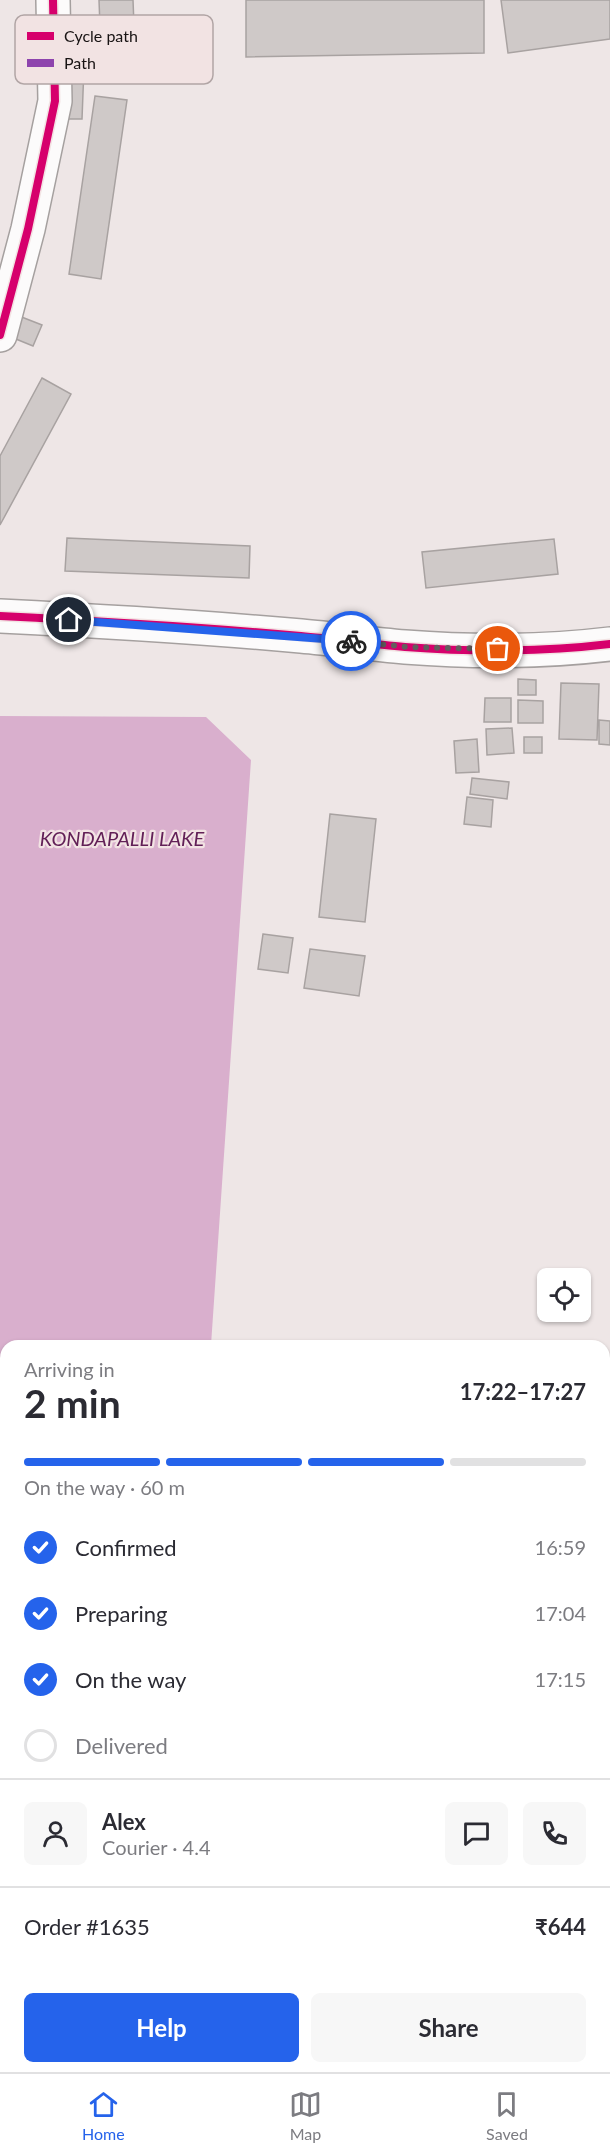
<!DOCTYPE html>
<html lang="en">
<head>
<meta charset="utf-8">
<style>
  body { margin:0; font-family:Lato,sans-serif; background:#f7f7f7; color:#2b2b33; height:100vh; display:flex; flex-direction:column; font-size:22px; white-space:nowrap }
  * { box-sizing:border-box; margin:0 }
  p { font-size:20px; color:#7c7c81 }
  .icon { flex:none; width:33px; height:33px; fill:none; stroke:currentColor; stroke-width:2; stroke-linecap:round; stroke-linejoin:round }
  .map { position:relative; flex:1; overflow:hidden }
  .sheet { position:absolute; left:0px; top:1340px; width:610px; height:734px; display:flex; flex-direction:column; background:#fff; border-radius:18px 18px 0 0; box-shadow:0 2px 4px #0004 }
  .sheet>* { flex:none }
  .fabs { position:absolute; left:537px; top:1268px; display:grid; gap:12px }
  .fabs a { display:grid; place-items:center; width:54px; height:54px; border-radius:9px; background:#fff; box-shadow:0 2px 4px #0004; font-size:30px }
  .pin { position:absolute; display:grid; place-items:center; width:51px; height:51px; color:#fff; margin:-26px; border:3px solid #fff; border-radius:50%; box-shadow:0 2px 6px #0007 }
  .courier { position:absolute; display:grid; place-items:center; width:60px; height:60px; margin:-30px; border:4px solid #2563eb; border-radius:50%; background:#fff; color:#222; box-shadow:0 2px 8px #0007 }
  .summary em { font-style:normal; font-weight:700 }
  .summary div { display:flex; flex-direction:column-reverse }
  .summary { display:flex; align-items:center; justify-content:space-between; height:102px; padding:0 24px }
  h1 { font-size:39px; font-weight:700; line-height:45px }
  .bar { display:grid; grid-template-columns:repeat(4,1fr); gap:9px 6px; align-content:center; height:72px; padding:0 24px }
  .bar i { height:8px; border-radius:4px; background:#e1e1e2 }
  .bar .on { background:#2563eb }
  .bar p { grid-column:span 4 }
  .line { display:flex; align-items:center; gap:15px; padding:0 24px; border-top:2px solid #e1e1e2 }
  .line div { flex:1 }
  .round { display:grid; place-items:center; flex:none; width:63px; height:63px; border-radius:9px; background:#f7f7f7 }
  ol { padding:0 24px; list-style:none }
  li { display:flex; align-items:center; gap:18px; height:66px }
  li p { margin-inline-start:auto }
  li .icon { padding:6px; border-radius:50%; background:#2563eb; color:#fff; stroke-width:4 }
  li:last-child { color:#7c7c81 }
  li i { width:33px; height:33px; border:3px solid #e1e1e2; border-radius:50% }
  .primary-button { display:flex; gap:12px; margin-top:auto; padding:12px 24px }
  .primary-button a { flex:1; height:69px; border-radius:9px; background:#2563eb; color:#fff; font-size:24px; font-weight:700; line-height:69px; text-align:center }
  .primary-button a+a { background:#f7f7f7; color:#2b2b33 }
  .dock { display:flex; justify-content:space-around; align-items:center; height:84px; border-top:2px solid #e1e1e2; background:#fff; font-size:16px; color:#7c7c81 }
  .dock a { display:grid; justify-items:center; gap:3px }
  .dock .on { color:#2563eb }
  .map>svg:first-child { display:block }
  .water { fill:#d9afcd }
  .building { fill:#cfc9c8; stroke:#a8a2a1; stroke-width:1.5 }
  .lines { fill:none; stroke-linecap:round; stroke-linejoin:round }
  .street-casing { stroke:#a5a09f; stroke-width:36 }
  .secondary-casing { stroke:#a5a09f; stroke-width:36 }
  .street { stroke:#fcfbfb; stroke-width:33 }
  .secondary { stroke:#fcfbfb; stroke-width:33 }
  .quiet { stroke:#8e44ad; stroke-width:6; stroke-dasharray:12 6; stroke-linecap:butt }
  .cycleway-casing { stroke:#f2e3e3; stroke-width:11 }
  .cycleway { stroke:#d6006c; stroke-width:8 }
  .done { stroke:#635d5d; stroke-width:6; stroke-dasharray:0 10.8 }
  .route { stroke:#2563eb; stroke-width:8 }
  .labels { text-anchor:middle; stroke-width:4.5; stroke-linejoin:round; paint-order:stroke }
  .water-label { font-size:20px; font-style:italic; fill:#622057; stroke:#f2e3e3 }
  .key { fill:#f2e3e3; stroke:#b1a5a5; stroke-width:1.5 }
  .key-label { font-size:16px; fill:#181313 }
</style>
</head>
<body>
<div class="map">
<svg width="610" height="2072" viewBox="0 0 610 2072">
  <rect width="100%" height="100%" fill="#eee6e6"/>
  <path class="water" d="M 0,716 L 206,717 L 251,760 L 211,1345 L 6,1346 L 6,1781 L 0,1782 Z"/>
  <path class="building" d="M 99,0 L 133,0 L 135,51 L 101,53 Z
    M 246,0 L 484,0 L 484,53 L 246,57 Z
    M 501,0 L 610,0 L 610,39 L 508,53 Z
    M 62,40 L 85,41 L 82,119 L 60,119 Z
    M 95,96 L 127,100 L 101,279 L 69,274 Z
    M 19,316 L 42,325 L 33,346 L 11,337 Z
    M 42,378 L 71,394 L 0,525 L 0,456 Z
    M 67,538 L 250,546 L 249,578 L 65,571 Z
    M 554,539 L 558,574 L 426,588 L 422,552 Z
    M 518,679 L 536,680 L 536,695 L 518,695 Z
    M 561,683 L 599,684 L 597,740 L 559,739 Z
    M 485,698 L 511,698 L 511,722 L 484,722 Z
    M 518,700 L 543,701 L 543,723 L 518,723 Z
    M 599,720 L 610,721 L 610,745 L 599,744 Z
    M 512,728 L 514,753 L 487,755 L 486,729 Z
    M 524,737 L 542,737 L 542,753 L 524,753 Z
    M 477,739 L 479,772 L 456,773 L 454,741 Z
    M 472,778 L 509,782 L 507,799 L 470,794 Z
    M 467,797 L 493,800 L 491,827 L 464,824 Z
    M 330,814 L 376,819 L 365,922 L 319,917 Z
    M 263,934 L 293,938 L 288,973 L 258,969 Z
    M 310,949 L 365,956 L 359,996 L 304,988 Z
    M 43,2067 L 73,2067 L 73,2072 L 43,2072 Z
    M 86,2067 L 111,2067 L 111,2072 L 86,2072 Z
    M 235,2067 L 260,2067 L 259,2072 L 235,2072 Z"/>
  <g class="lines">
    <defs>
      <path id="street" d="M 0,335 L 28,229 L 55,101 L 53,0
        M 4,1813 L 4,2072
        M 81,2072 L 81,2067
        M 157,2072 L 157,2067
        M 228,2072 L 228,2067"/>
      <path id="secondary" d="M 0,616 C 100,621 200,627 301,636 C 335,639 370,644 405,647 C 471,652 544,652 610,644"/>
    </defs>
    <use href="#street" class="street-casing"/>
    <use href="#secondary" class="secondary-casing"/>
    <use href="#street" class="street"/>
    <use href="#secondary" class="secondary"/>
    <path class="quiet" d="M 304,2072 L 307,2067
      M 465,2072 L 470,2067"/>
    <defs>
      <path id="cycleway" d="M 0,335 L 28,229 L 55,101 L 53,0
        M 0,616 C 100,621 200,627 301,636 C 335,639 370,644 405,647 C 471,652 544,652 610,644
        M 4,1813 L 4,2072"/>
    </defs>
    <use href="#cycleway" class="cycleway-casing"/>
    <use href="#cycleway" class="cycleway"/>
  </g>
  <g class="lines">
    <path class="done" d="M 351,641 L 407,647 L 498,649"/>
    <path class="route" d="M 69,620 L 351,641"/>
  </g>
  <g class="labels">
    <g class="water-label">
      <text x="122" y="846">KONDAPALLI LAKE</text>
    </g>
  </g>
  <rect x="15" y="15" width="198" height="69" rx="9" class="key"/>
  <rect x="27" y="32" width="27" height="8" fill="#d6006c"/>
  <rect x="27" y="59" width="27" height="8" fill="#8e44ad"/>
  <g class="key-label">
    <text x="64" y="42">Cycle path</text>
    <text x="64" y="69">Path</text>
  </g>
</svg>
<div class="fabs">
<a><svg class="icon" aria-label="locate" viewBox="0 0 24 24"><circle cx="12" cy="12" r="6"/><path d="M12 2v4M12 18v4M2 12h4M18 12h4"/></svg></a>
</div>
<div class="pin" style="left:498px;top:649px;background:#ea580c"><svg class="icon" aria-label="bag" viewBox="0 0 24 24"><path d="M5 8h14l-1 12H6zM9 8a3 3 0 0 1 6 0"/></svg></div>
<div class="pin" style="left:69px;top:620px;background:#1f2937"><svg class="icon" aria-label="home" viewBox="0 0 24 24"><path d="M3 11l9-7 9 7M6 9v11h12V9"/></svg></div>
<div class="courier" style="left:351px;top:641px"><svg class="icon" aria-label="bike" viewBox="0 0 24 24"><circle cx="6" cy="16" r="4"/><circle cx="18" cy="16" r="4"/><path d="M6 16l4-8h5l3 8M10 8l3 8H6M13 5h3"/></svg></div>
<section class="sheet">
<div class="summary"><div><h1>2 min</h1><p>Arriving in</p></div><em>17:22–17:27</em></div>
<div class="bar"><i class="on"></i><i class="on"></i><i class="on"></i><i></i><p>On the way · 60 m</p></div>
<ol>
<li><svg class="icon" aria-label="check" viewBox="0 0 24 24"><path d="M5 12l5 5 9-10"/></svg>Confirmed<p>16:59</p></li>
<li><svg class="icon" aria-label="check" viewBox="0 0 24 24"><path d="M5 12l5 5 9-10"/></svg>Preparing<p>17:04</p></li>
<li><svg class="icon" aria-label="check" viewBox="0 0 24 24"><path d="M5 12l5 5 9-10"/></svg>On the way<p>17:15</p></li>
<li><i></i>Delivered</li>
</ol>
<div class="line" style="height:108px"><a class="round"><svg class="icon" aria-label="person" viewBox="0 0 24 24"><circle cx="12" cy="8" r="4"/><path d="M4 21q1-7 8-7t8 7"/></svg></a><div><b>Alex</b><p>Courier · 4.4</p></div><a class="round"><svg class="icon" aria-label="chat" viewBox="0 0 24 24"><path d="M4 5h16v11H9l-5 4z"/></svg></a><a class="round"><svg class="icon" aria-label="phone" viewBox="0 0 24 24"><path d="M5 4h4l2 5-3 2q2 4 5 5l2-3 5 2v4C11 20 4 13 5 4z"/></svg></a></div>
<div class="line" style="height:78px"><div>Order #1635</div><b>₹644</b></div>
<div class="primary-button"><a>Help</a><a>Share</a></div>
</section>
</div>
<nav class="dock">
<a class="on"><svg class="icon" aria-label="home" viewBox="0 0 24 24"><path d="M3 11l9-7 9 7M6 9v11h12V9"/></svg>Home</a>
<a><svg class="icon" aria-label="map" viewBox="0 0 24 24"><path d="M3 6l6-2 6 2 6-2v14l-6 2-6-2-6 2zM9 4v14M15 6v14"/></svg>Map</a>
<a><svg class="icon" aria-label="saved" viewBox="0 0 24 24"><path d="M7 4h10v16l-5-4-5 4z"/></svg>Saved</a>
</nav>
</body>
</html>
